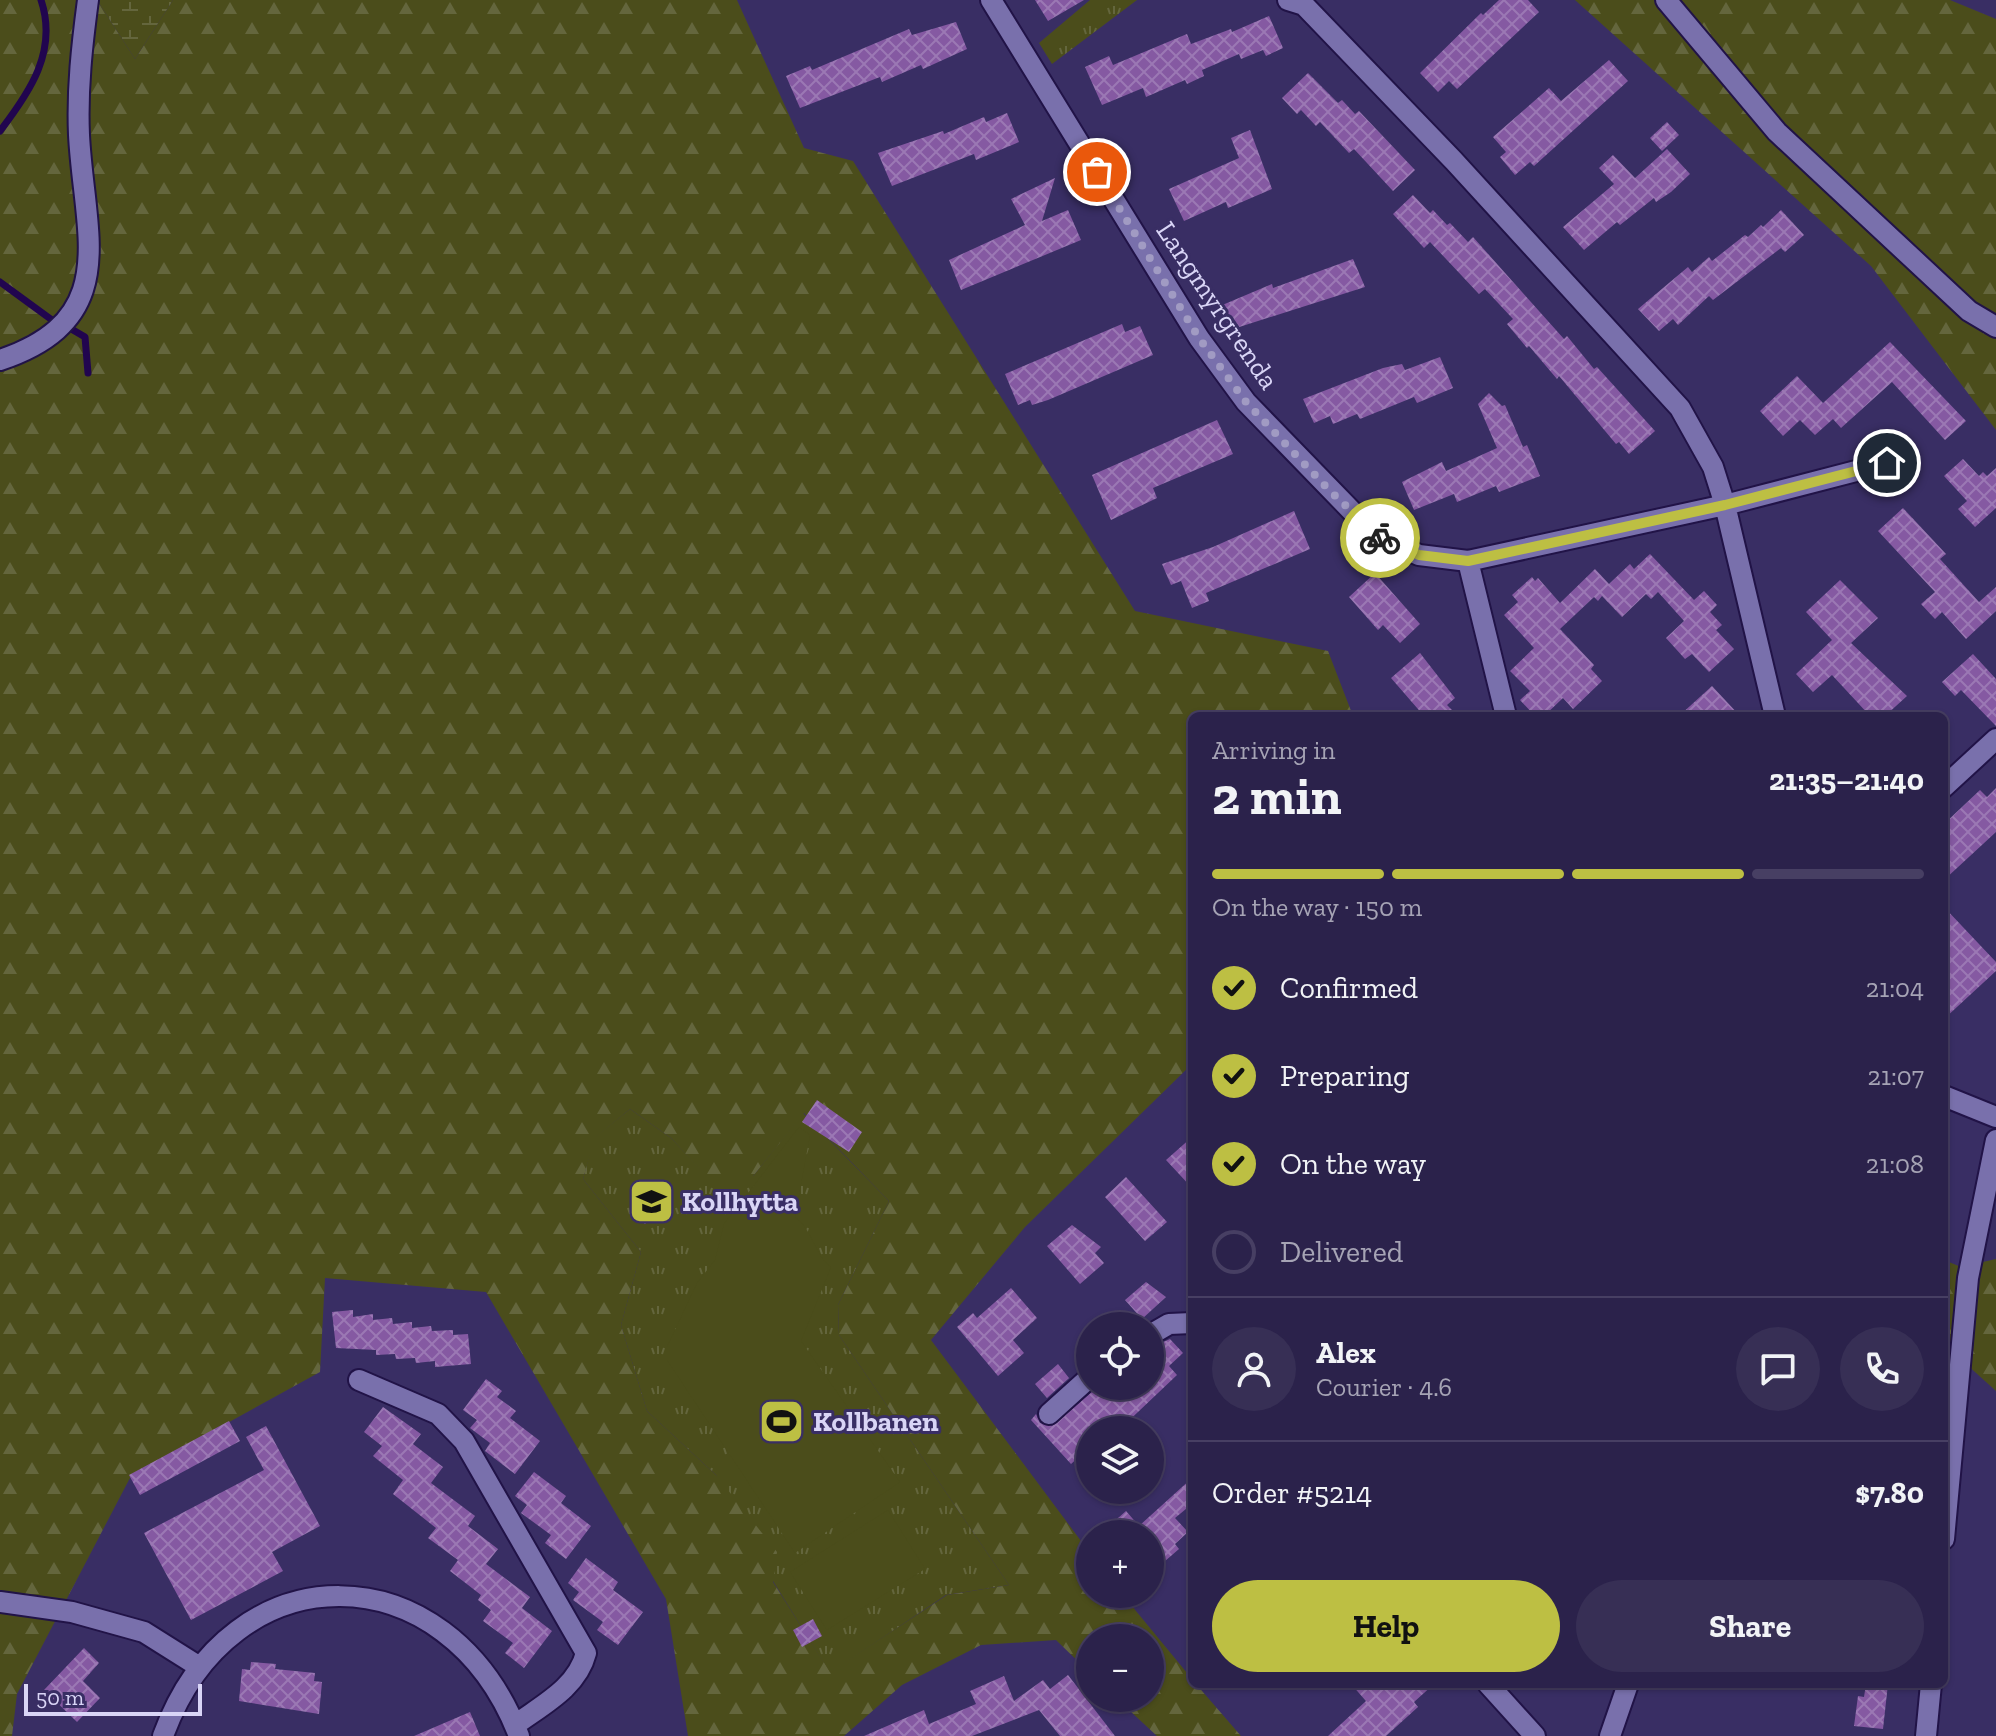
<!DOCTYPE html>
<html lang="en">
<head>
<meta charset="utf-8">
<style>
  body { margin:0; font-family:"Zilla Slab",serif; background:#372f55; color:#f1f3f6; height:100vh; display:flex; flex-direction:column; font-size:30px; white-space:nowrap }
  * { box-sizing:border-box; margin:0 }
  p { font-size:26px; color:#a6a4b5 }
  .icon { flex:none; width:44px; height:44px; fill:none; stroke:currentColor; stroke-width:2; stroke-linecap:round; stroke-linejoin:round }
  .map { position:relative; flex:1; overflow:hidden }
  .details { position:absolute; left:1188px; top:712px; width:760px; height:976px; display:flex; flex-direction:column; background:#2b224b; border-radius:12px; box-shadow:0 2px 6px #0004,0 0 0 2px #473f63 }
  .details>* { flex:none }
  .fabs { position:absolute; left:1076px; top:1312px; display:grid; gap:16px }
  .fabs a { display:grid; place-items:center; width:88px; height:88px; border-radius:50%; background:#2b224b; box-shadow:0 2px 6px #0004,0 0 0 2px #473f63; font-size:40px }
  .scale { position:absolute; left:24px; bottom:20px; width:178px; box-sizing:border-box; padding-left:8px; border:4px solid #d9d5f6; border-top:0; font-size:22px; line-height:28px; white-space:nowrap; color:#d9d5f6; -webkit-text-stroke:6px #392e64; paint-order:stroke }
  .pin { position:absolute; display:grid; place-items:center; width:68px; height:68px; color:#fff; margin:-34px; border:4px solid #fff; border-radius:50%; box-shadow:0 2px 8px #0007 }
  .courier { position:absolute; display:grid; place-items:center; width:80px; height:80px; margin:-40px; border:6px solid #bdbf43; border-radius:50%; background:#fff; color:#222; box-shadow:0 2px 10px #0007 }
  .overview em { font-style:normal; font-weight:700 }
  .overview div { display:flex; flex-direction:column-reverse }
  .overview { display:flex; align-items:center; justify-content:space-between; height:136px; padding:0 24px }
  h1 { font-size:52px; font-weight:700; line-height:60px }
  .bar { display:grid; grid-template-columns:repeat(4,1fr); gap:12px 8px; align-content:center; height:96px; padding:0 24px }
  .bar i { height:10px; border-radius:6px; background:#473f63 }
  .bar .current { background:#bdbf43 }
  .bar p { grid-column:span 4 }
  .line { display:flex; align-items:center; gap:20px; padding:0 24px; border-top:2px solid #473f63 }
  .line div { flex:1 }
  .round { display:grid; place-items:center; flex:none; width:84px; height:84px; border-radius:42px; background:#372f55 }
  ol { padding:0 24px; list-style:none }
  li { display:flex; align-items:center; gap:24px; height:88px }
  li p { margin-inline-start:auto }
  li .icon { padding:8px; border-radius:50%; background:#bdbf43; color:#111; stroke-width:4 }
  li:last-child { color:#a6a4b5 }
  li i { width:44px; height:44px; border:4px solid #473f63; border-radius:50% }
  .primary-button { display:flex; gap:16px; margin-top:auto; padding:16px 24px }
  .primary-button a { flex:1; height:92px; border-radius:48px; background:#bdbf43; color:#111; font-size:32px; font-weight:700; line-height:92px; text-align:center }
  .primary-button a+a { background:#372f55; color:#f1f3f6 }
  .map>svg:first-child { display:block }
  .grass { fill:url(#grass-tufts) }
  .forest { fill:url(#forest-firs); fill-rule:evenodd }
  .wetland { fill:url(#wetland-marsh) }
  .green { fill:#4b4d1b }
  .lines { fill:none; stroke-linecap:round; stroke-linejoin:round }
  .stream { stroke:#21054f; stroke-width:7 }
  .building { fill:url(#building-cross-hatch) }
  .minor-casing { stroke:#211347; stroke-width:24 }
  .minor { stroke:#7970ac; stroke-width:20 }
  .done { stroke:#a19bc3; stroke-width:8; stroke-dasharray:0 14.4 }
  .route { stroke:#bdbf43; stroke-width:10 }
  .labels { text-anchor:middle; stroke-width:6; stroke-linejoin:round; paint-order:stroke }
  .street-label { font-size:28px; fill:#d9d5f6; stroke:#392e64 }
  .poi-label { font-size:28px; font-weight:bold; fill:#d9d5f6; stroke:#392e64; text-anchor:start }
</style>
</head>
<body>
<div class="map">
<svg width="1996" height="1736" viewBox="0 0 1996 1736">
  <defs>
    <pattern id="grass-tufts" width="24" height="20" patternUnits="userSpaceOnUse" patternTransform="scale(2)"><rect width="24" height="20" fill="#4b4d1b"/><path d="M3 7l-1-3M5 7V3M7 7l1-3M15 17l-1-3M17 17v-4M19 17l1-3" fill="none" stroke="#64663d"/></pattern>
    <pattern id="forest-firs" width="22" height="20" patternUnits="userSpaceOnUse" patternTransform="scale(2)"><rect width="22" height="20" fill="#4b4d1b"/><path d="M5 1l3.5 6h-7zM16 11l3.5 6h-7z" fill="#64663d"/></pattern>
    <pattern id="wetland-marsh" width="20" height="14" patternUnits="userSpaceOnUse" patternTransform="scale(2)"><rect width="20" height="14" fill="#4b4d1b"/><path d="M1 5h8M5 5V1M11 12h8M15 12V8" fill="none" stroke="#64663d"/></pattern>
    <pattern id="building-cross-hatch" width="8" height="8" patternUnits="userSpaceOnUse" patternTransform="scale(2)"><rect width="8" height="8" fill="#8559a2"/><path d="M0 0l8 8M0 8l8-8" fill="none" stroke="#9b78b4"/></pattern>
  </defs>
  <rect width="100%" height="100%" fill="#392e64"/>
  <path class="grass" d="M 1090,0 L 1137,0 L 1052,64 L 1039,43 Z
    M 630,1109 L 671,1138 L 707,1176 L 753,1176 L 803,1113 L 889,1201 L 838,1305 L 839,1335 L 1009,1585 L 946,1595 L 830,1673 L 773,1581 L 716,1475 L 647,1411 L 621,1325 L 641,1252 L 583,1179 L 594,1138 Z"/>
  <path class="forest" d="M 0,0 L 97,0 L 135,59 L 173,0 L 737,0 L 804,148 L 853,161 L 1135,611 L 1328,651 L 1353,716 L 1192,716 L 1192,1064 L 1025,1227 L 931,1340 L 1090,1553 L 1090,1594 L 1122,1594 L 1192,1679 L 1192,1684 L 1196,1684 L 1241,1736 L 1157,1736 L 1116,1698 L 1150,1698 L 1150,1638 L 1090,1638 L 1090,1673 L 1056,1640 L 981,1645 L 902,1685 L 844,1736 L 688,1736 L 666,1599 L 486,1292 L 325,1278 L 320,1372 L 131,1476 L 17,1694 L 12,1736 L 0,1736 ZM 630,1109 L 671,1138 L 706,1176 L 753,1176 L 804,1113 L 889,1201 L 838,1305 L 839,1335 L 1009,1585 L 947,1595 L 830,1672 L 773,1582 L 777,1552 L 716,1475 L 647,1411 L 621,1325 L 641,1252 L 583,1179 L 595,1138 Z
    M 1575,0 L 1950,0 L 1996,19 L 1996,430 L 1871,266 Z
    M 1996,1259 L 1996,1391 L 1944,1344 L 1944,1260 L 1961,1267 Z"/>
  <path class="wetland" d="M 97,0 L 173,0 L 135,59 Z"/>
  <path class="green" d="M 799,1127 L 810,1135 L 795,1217 C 813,1230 813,1253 831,1267 L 801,1341 L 900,1482 L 795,1553 L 667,1360 L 667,1347 L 697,1283 L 715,1260 L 724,1224 Z
    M 888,1510 L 925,1569 L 827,1630 L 790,1572 Z"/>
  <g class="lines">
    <path class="stream" d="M 0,131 C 30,92 58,51 41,0
      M 0,282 L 52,320
      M 73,330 L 85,337 L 88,373"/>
  </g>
  <path class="building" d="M 1035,0 L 1084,0 L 1048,21 Z
    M 1499,0 L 1528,0 L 1539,12 L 1457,89 L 1449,81 L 1438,92 L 1420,73 L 1481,13 L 1483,15 Z
    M 1269,16 L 1283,48 L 1266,56 L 1263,50 L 1241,59 L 1239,54 L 1202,70 L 1204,76 L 1187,84 L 1185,80 L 1146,97 L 1143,88 L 1102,105 L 1085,67 L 1109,56 L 1113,65 L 1187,34 L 1191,44 L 1231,29 L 1232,32 Z
    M 956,22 L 967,49 L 923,69 L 921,65 L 882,82 L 880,77 L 800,108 L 786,76 L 810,66 L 812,70 L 909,29 L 912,35 Z
    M 1609,60 L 1628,81 L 1534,166 L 1530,162 L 1515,175 L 1500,157 L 1506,152 L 1493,137 L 1549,88 L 1561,101 Z
    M 1308,73 L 1338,103 L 1342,100 L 1355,114 L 1359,111 L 1415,170 L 1393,191 L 1354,149 L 1349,153 L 1320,122 L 1316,126 L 1301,110 L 1297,114 L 1282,98 Z
    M 1007,113 L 1019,142 L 976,160 L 974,154 L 892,186 L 878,153 L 943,131 L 944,134 L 984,117 L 986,122 Z
    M 1667,122 L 1679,135 L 1662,151 L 1650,138 Z
    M 1250,130 L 1272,189 L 1228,208 L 1226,202 L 1184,221 L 1169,189 L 1239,158 L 1231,138 Z
    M 1667,149 L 1690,174 L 1671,192 L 1656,202 L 1654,198 L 1620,225 L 1617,222 L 1584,250 L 1563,227 L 1614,184 L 1599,168 L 1613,155 L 1635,178 Z
    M 1055,178 L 1042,221 L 1068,210 L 1081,240 L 961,290 L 949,260 L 1025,225 L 1011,199 Z
    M 1413,195 L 1430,213 L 1433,210 L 1447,225 L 1450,223 L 1468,242 L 1473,237 L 1564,339 L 1567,336 L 1594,369 L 1597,367 L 1655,431 L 1629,454 L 1619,442 L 1616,444 L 1559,376 L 1557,379 L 1529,346 L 1527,348 L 1507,324 L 1513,319 L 1485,289 L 1479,294 L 1430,242 L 1424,248 L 1393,214 Z
    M 1781,210 L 1804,235 L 1785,252 L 1781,248 L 1713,300 L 1709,296 L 1678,325 L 1673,319 L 1659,331 L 1638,309 L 1688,267 L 1692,272 L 1709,257 L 1712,261 L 1745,235 L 1748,237 L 1761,225 L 1763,227 Z
    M 1353,259 L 1365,287 L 1230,330 L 1220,306 L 1272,284 L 1273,288 Z
    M 1122,324 L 1125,332 L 1140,326 L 1153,355 L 1048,400 L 1032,405 L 1030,400 L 1018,405 L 1005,374 Z
    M 1890,342 L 1966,421 L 1945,440 L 1892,382 L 1841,428 L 1833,419 L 1815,435 L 1800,420 L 1783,436 L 1760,411 L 1797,376 L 1823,403 Z
    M 1440,357 L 1453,388 L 1417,403 L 1414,397 L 1360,419 L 1357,414 L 1333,424 L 1330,416 L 1314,423 L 1303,399 L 1383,368 L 1402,364 L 1405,370 Z
    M 1489,393 L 1502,406 L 1505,405 L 1523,447 L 1527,445 L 1540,476 L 1499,492 L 1496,486 L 1457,502 L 1454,494 L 1414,510 L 1402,482 L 1442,462 L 1446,471 L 1497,448 L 1478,404 Z
    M 1217,420 L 1233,454 L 1153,488 L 1157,498 L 1111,520 L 1092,475 Z
    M 1963,459 L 1979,476 L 1983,472 L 1987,476 L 1996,468 L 1996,508 L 1975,527 L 1958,509 L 1967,501 L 1944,476 Z
    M 1903,508 L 1946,554 L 1940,559 L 1979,602 L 1996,587 L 1996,611 L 1966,639 L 1942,612 L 1935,619 L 1921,604 L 1935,592 L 1878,531 Z
    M 1294,511 L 1310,549 L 1206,593 L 1209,601 L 1192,608 L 1181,581 L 1171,585 L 1162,564 L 1213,547 Z
    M 1650,554 L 1694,600 L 1704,591 L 1717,605 L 1710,612 L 1722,625 L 1716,630 L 1734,649 L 1709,672 L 1692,654 L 1685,659 L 1666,638 L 1684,621 L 1658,592 L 1651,599 L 1646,594 L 1622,617 L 1602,596 L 1598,601 L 1594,597 L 1560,629 L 1594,665 L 1591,669 L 1602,681 L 1573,709 L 1563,698 L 1544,716 L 1535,716 L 1520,700 L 1530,691 L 1510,671 L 1534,648 L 1504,615 L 1518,602 L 1512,595 L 1532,577 L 1535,581 L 1538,578 L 1560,603 L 1595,569 L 1609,584 L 1630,564 L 1634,569 Z
    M 1375,573 L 1420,624 L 1400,643 L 1383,625 L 1378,630 L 1349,597 Z
    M 1840,580 L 1878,618 L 1851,643 L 1907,696 L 1885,716 L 1870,716 L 1832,675 L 1813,692 L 1796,674 L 1832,640 L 1806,612 Z
    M 1420,653 L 1455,698 L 1447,705 L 1458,716 L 1424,716 L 1391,678 Z
    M 1973,654 L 1996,679 L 1996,726 L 1961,690 L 1955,696 L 1942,682 Z
    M 1712,686 L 1740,716 L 1679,716 Z
    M 1996,788 L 1996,832 L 1944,880 L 1944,824 L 1980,790 L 1987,797 Z
    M 1944,907 L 1996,962 L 1996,971 L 1944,1019 Z
    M 817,1100 L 862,1132 L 849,1152 L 802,1122 Z
    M 1192,1137 L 1192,1188 L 1166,1160 Z
    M 1126,1177 L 1167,1222 L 1145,1241 L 1105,1197 Z
    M 652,1182 L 673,1200 L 653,1223 L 649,1220 L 645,1224 L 631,1213 L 635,1208 L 632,1205 Z
    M 1072,1225 L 1101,1247 L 1095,1253 L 1104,1263 L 1080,1284 L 1047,1246 Z
    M 1146,1282 L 1166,1297 L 1142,1319 L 1125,1300 Z
    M 1011,1288 L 1037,1318 L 1013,1340 L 1024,1353 L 998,1376 L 957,1327 L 973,1313 L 977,1318 Z
    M 353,1310 L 353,1317 L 373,1314 L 373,1320 L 392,1318 L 393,1324 L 412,1322 L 412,1328 L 431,1326 L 432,1331 L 453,1330 L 453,1335 L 468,1334 L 471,1364 L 435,1367 L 435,1361 L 416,1363 L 415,1358 L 396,1359 L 395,1354 L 376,1355 L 376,1350 L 336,1348 L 332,1312 Z
    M 1170,1339 L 1183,1353 L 1169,1366 L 1177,1375 L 1119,1430 L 1090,1430 L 1090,1447 L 1071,1464 L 1031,1420 L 1036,1414 L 1040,1423 L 1052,1426 L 1099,1386 L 1150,1386 L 1150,1348 Z
    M 1058,1364 L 1069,1378 L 1047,1398 L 1035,1384 Z
    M 486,1379 L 502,1391 L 497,1397 L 516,1411 L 510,1418 L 540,1441 L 515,1474 L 485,1451 L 490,1443 L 470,1428 L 477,1420 L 463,1410 Z
    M 383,1407 L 421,1434 L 413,1444 L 443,1467 L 431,1483 L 475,1516 L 468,1526 L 498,1549 L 486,1564 L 530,1597 L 522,1608 L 552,1631 L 524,1668 L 505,1653 L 513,1643 L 483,1621 L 491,1610 L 478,1600 L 481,1595 L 450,1571 L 458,1560 L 428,1538 L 436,1528 L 393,1494 L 403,1480 L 373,1456 L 382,1446 L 364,1432 Z
    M 229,1421 L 240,1441 L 140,1495 L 129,1475 Z
    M 266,1426 L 320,1526 L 272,1552 L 283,1571 L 191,1620 L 144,1533 L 264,1470 L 246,1437 Z
    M 534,1472 L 566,1496 L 561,1503 L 591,1526 L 566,1559 L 545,1543 L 551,1535 L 521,1513 L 527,1505 L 515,1496 Z
    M 1192,1478 L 1192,1504 L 1175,1518 L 1188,1532 L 1175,1544 L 1179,1549 L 1150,1574 L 1150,1534 L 1100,1534 L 1126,1511 L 1139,1526 Z
    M 586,1558 L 618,1582 L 613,1590 L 643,1612 L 618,1645 L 597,1630 L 603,1622 L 573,1600 L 579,1592 L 568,1583 Z
    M 813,1619 L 822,1636 L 802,1647 L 793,1630 Z
    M 84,1648 L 99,1663 L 83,1681 L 100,1698 L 77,1722 L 44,1690 Z
    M 251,1662 L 276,1664 L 275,1669 L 315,1673 L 314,1681 L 322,1682 L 319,1714 L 239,1701 L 242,1669 L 250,1670 Z
    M 1068,1675 L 1115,1736 L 1060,1736 L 1039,1710 L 972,1736 L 864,1736 L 924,1710 L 929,1724 L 976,1704 L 970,1691 L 1004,1676 L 1014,1701 L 1043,1680 L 1050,1689 Z
    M 1351,1684 L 1434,1684 L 1414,1702 L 1418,1707 L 1386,1736 L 1328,1736 L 1366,1701 Z
    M 1866,1684 L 1888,1684 L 1883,1729 L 1854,1726 L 1858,1696 L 1864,1697 Z
    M 470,1712 L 480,1736 L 414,1736 Z"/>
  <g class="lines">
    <defs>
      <path id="minor" d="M 991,0 L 1199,338 L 1246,402 L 1376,536 L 1419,555 L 1468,561 L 1725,505 L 1887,463
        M 1288,0 L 1304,5 L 1454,161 L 1680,408 L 1713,467 L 1725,505 L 1775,716
        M 1666,0 L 1777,132 L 1969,311 L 1996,327
        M 0,360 C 123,319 84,234 79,135 C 77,89 82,45 88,0
        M 1468,561 L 1506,716
        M 1944,787 L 1996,739
        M 1944,1096 L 1996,1117
        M 1150,1335 L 1169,1324 L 1192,1323
        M 359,1380 L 438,1414 L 464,1441 L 586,1653 C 577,1688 542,1705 515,1725
        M 1049,1414 L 1090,1377
        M 1944,1539 L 1968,1278 L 1996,1140
        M 0,1602 L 72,1612 L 144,1632 L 198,1666
        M 1488,1684 L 1535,1736
        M 163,1736 C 231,1548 448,1551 519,1736
        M 1610,1736 L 1628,1684
        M 1926,1736 L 1931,1684"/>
    </defs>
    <use href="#minor" class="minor-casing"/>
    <use href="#minor" class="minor"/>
  </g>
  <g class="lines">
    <path class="done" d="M 1097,172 L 1199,338 L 1246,402 L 1329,490 L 1380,538"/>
    <path class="route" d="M 1380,538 L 1419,555 L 1468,561 L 1725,505 L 1887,463"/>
  </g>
  <defs>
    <symbol id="school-square" viewBox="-11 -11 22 22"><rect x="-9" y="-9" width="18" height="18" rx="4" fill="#bdbf43" stroke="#392e64"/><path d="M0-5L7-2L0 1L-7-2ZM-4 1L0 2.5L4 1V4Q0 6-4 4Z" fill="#111"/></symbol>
    <symbol id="stadium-square" viewBox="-11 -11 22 22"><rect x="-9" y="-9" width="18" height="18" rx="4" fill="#bdbf43" stroke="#392e64"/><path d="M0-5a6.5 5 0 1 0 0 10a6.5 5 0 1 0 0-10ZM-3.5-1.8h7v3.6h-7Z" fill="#111"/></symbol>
  </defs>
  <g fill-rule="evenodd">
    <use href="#school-square" x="626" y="1176" width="51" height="51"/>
    <use href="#stadium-square" x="756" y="1396" width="51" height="51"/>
  </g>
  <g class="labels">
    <g class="street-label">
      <text transform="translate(1218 305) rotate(56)" y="10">Langmyrgrenda</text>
    </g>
    <g class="poi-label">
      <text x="682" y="1211">Kollhytta</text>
      <text x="813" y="1431">Kollbanen</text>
    </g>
  </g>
</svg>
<div class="fabs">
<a><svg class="icon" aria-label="locate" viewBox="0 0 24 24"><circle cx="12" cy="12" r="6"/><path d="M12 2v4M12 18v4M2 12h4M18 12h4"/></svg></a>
<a><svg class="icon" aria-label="layers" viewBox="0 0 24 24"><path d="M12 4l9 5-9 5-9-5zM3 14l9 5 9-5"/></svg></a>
<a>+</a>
<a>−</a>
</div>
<div class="scale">50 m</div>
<div class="pin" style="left:1097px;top:172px;background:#ea580c"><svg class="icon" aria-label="bag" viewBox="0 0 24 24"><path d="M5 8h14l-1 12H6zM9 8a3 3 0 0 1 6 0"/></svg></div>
<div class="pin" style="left:1887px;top:463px;background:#1f2937"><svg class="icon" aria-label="home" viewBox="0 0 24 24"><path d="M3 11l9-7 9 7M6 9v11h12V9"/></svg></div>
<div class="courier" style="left:1380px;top:538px"><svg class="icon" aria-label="bike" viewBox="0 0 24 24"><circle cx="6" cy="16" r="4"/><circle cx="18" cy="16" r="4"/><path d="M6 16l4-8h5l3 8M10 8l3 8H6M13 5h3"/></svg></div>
<section class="details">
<div class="overview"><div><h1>2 min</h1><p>Arriving in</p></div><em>21:35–21:40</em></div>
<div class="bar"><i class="current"></i><i class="current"></i><i class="current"></i><i></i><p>On the way · 150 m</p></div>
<ol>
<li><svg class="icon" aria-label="check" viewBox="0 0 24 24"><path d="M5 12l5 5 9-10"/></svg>Confirmed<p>21:04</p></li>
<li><svg class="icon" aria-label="check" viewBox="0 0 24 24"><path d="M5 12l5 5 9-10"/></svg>Preparing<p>21:07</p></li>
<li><svg class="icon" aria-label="check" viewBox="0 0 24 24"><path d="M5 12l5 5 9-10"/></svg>On the way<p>21:08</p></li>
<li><i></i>Delivered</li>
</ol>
<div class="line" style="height:144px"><a class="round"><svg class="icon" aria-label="person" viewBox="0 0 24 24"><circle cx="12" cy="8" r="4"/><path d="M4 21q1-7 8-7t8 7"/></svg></a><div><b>Alex</b><p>Courier · 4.6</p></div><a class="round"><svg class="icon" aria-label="chat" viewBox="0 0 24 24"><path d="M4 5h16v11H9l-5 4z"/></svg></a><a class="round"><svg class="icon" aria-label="phone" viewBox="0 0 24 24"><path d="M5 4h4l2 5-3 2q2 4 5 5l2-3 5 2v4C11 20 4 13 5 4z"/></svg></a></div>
<div class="line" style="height:104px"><div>Order #5214</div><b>$7.80</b></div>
<div class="primary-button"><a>Help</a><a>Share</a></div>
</section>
</div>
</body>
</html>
